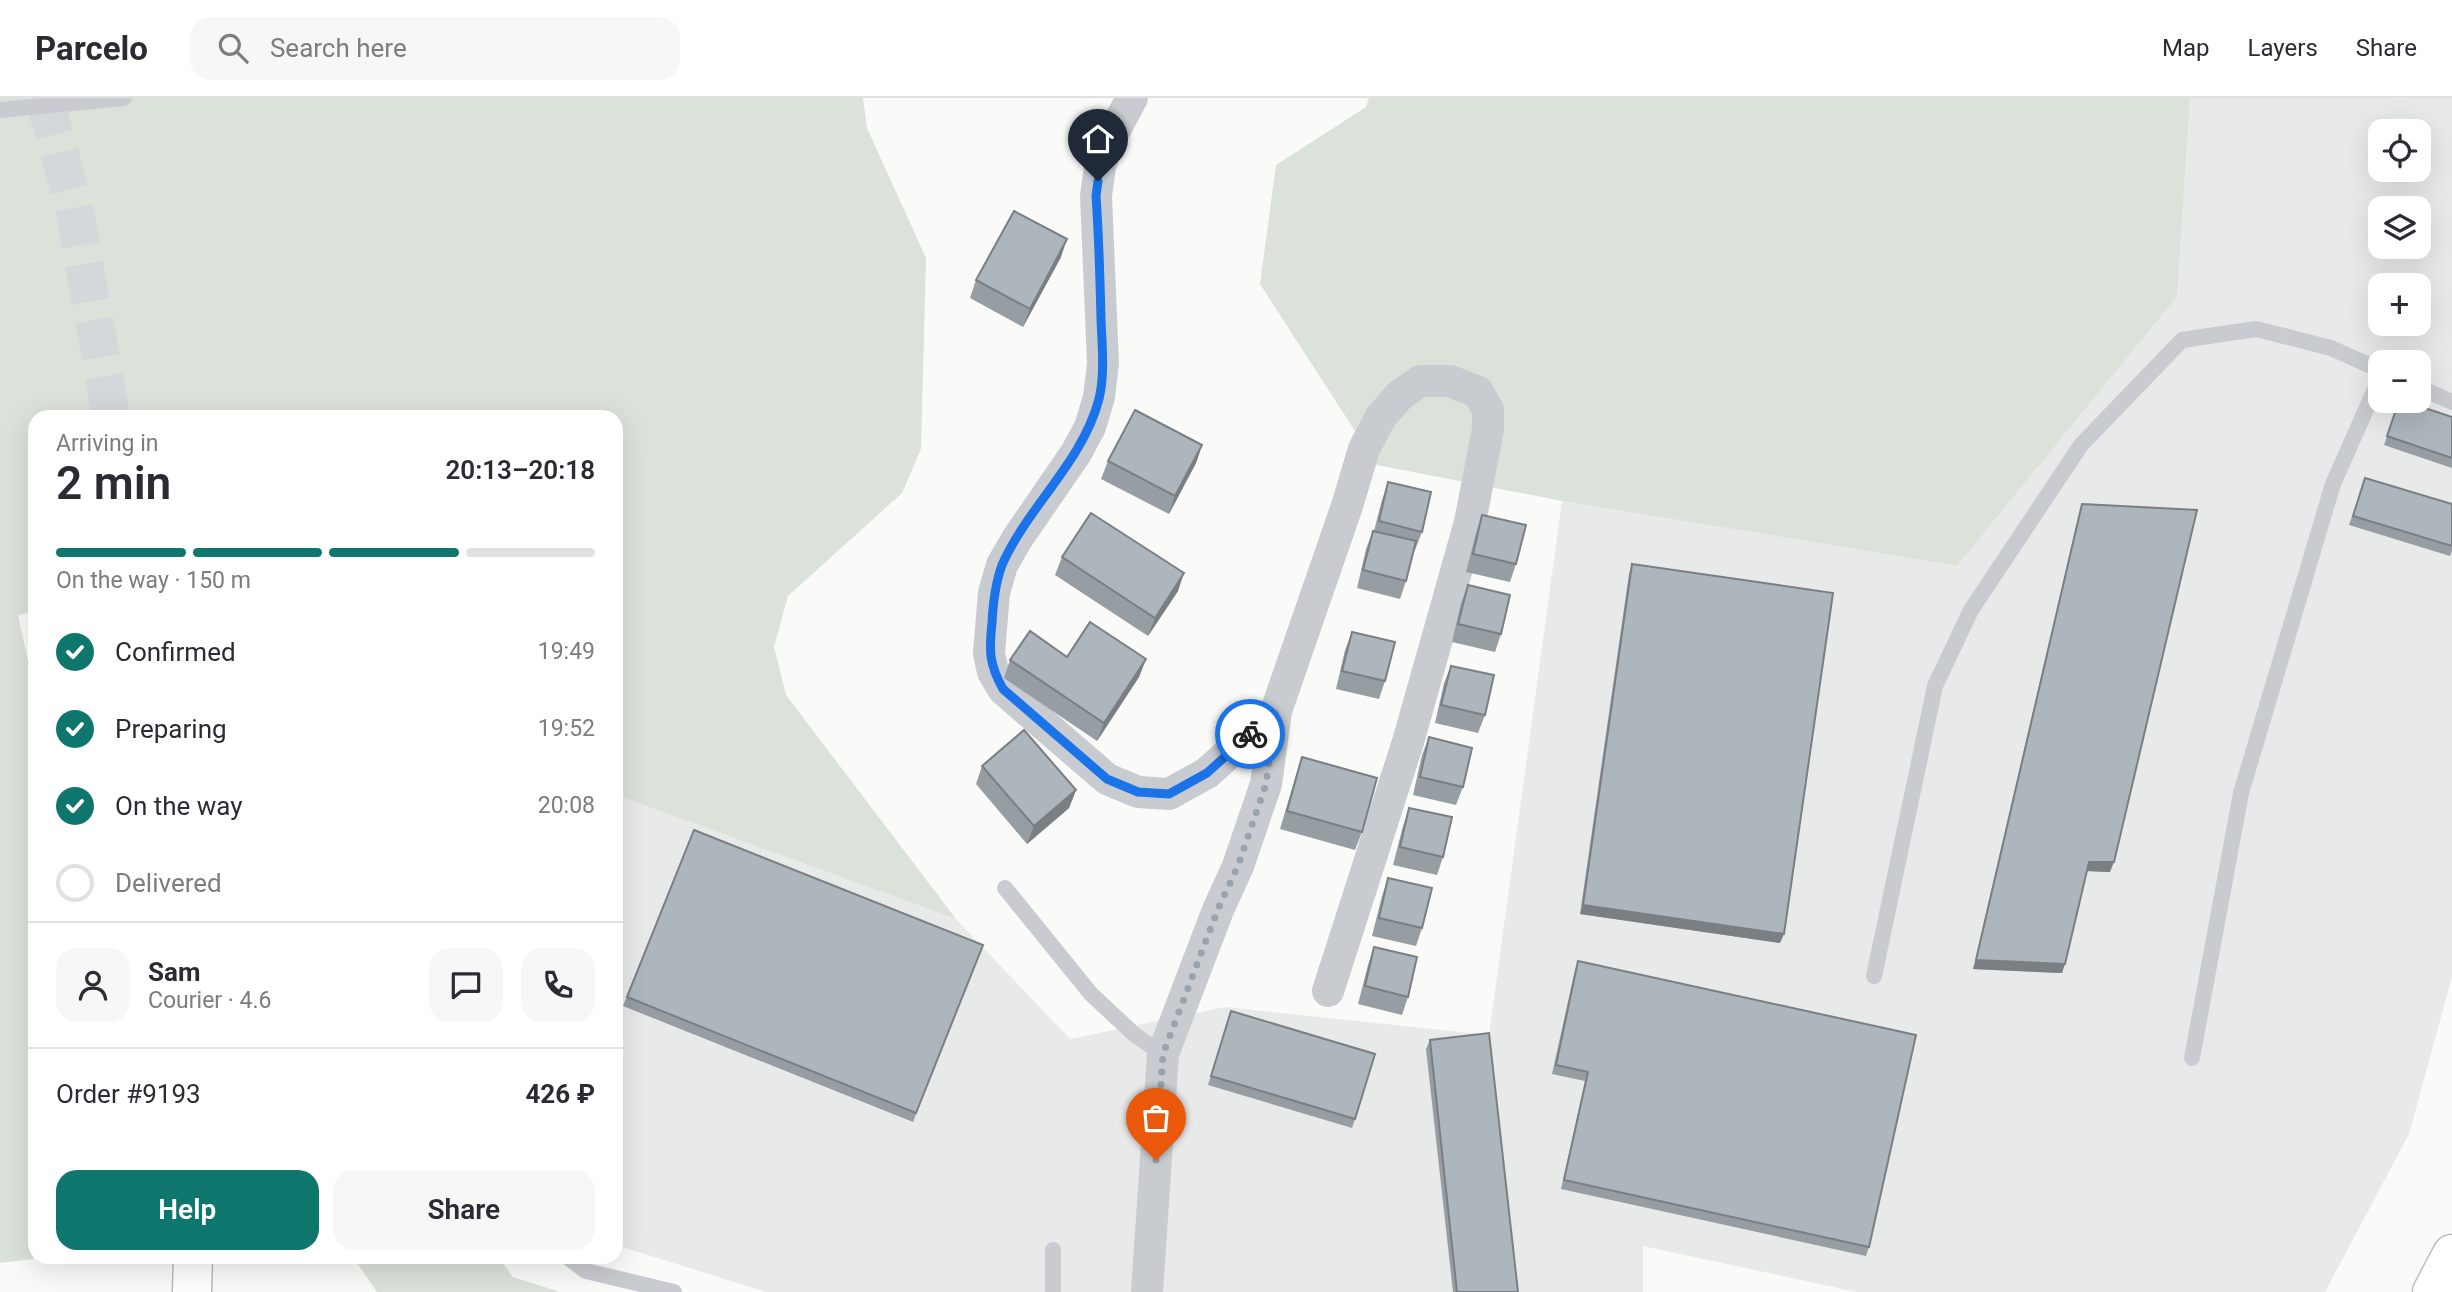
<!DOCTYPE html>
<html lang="en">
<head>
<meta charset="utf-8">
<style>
  body { margin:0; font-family:Roboto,sans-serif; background:#f7f7f7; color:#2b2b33; height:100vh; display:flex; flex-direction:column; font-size:26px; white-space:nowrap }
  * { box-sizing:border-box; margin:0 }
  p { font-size:23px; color:#7c7c81 }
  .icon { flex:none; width:38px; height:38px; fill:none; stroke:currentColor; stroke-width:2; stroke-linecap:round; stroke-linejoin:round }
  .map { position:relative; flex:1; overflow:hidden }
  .drawer { position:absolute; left:28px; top:312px; width:595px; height:854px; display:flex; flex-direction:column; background:#fff; border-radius:21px; box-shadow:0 7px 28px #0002 }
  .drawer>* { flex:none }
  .buttons { position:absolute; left:2368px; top:21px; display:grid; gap:14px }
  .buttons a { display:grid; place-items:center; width:63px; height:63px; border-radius:14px; background:#fff; box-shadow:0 7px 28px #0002; font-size:35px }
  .pin { position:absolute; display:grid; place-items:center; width:60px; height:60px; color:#fff; margin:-72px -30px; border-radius:50% 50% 50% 0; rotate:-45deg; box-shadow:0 0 7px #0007 }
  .pin .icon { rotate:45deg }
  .courier { position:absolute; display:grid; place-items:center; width:70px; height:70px; margin:-35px; border:5px solid #1a73e8; border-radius:50%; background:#fff; color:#222; box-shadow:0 2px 9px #0007 }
  .overview em { font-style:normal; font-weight:600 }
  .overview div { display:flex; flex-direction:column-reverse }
  .overview { display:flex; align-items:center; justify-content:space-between; height:119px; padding:0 28px }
  h1 { font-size:46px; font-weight:600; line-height:52px }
  .bar { display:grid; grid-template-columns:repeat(4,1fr); gap:10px 7px; align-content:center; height:84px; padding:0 28px }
  .bar i { height:9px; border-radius:5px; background:#e1e1e2 }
  .bar .active { background:#0f766e }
  .bar p { grid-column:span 4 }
  .line { display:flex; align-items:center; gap:18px; padding:0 28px; border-top:2px solid #e1e1e2 }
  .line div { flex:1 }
  .round { display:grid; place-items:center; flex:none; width:74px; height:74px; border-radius:21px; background:#f7f7f7 }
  ol { padding:0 28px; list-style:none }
  li { display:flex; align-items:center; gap:21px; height:77px }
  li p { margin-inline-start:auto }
  li .icon { padding:7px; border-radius:50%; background:#0f766e; color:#fff; stroke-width:4 }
  li:last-child { color:#7c7c81 }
  li i { width:38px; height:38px; border:4px solid #e1e1e2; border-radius:50% }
  .action { display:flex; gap:14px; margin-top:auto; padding:14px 28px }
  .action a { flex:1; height:80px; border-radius:21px; background:#0f766e; color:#fff; font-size:28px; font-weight:600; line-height:80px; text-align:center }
  .action a+a { background:#f7f7f7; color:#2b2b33 }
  header { display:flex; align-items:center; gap:42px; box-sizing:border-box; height:98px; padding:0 35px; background:#fff; border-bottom:2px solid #e1e1e2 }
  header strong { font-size:33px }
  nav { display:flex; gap:38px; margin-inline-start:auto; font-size:24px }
  .search { width:490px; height:63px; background:#f7f7f7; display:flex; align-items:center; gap:18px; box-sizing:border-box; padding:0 24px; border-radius:21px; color:#7c7c81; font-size:26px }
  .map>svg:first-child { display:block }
  .built { fill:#e8e9e9; fill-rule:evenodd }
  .green { fill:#dbe2d9 }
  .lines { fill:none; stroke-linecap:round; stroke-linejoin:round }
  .trunk-tunnel { stroke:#d4d8db; stroke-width:38; stroke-dasharray:38 19; stroke-linecap:butt }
  .secondary-casing { stroke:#babfc4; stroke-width:41 }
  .trunk-casing { stroke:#b8bcc0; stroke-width:41 }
  .service { stroke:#c8ccd0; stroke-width:16 }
  .minor { stroke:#c8ccd0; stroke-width:32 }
  .secondary { stroke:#fff; stroke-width:38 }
  .trunk { stroke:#fff; stroke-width:38 }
  .wall { fill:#969da3 }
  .shaded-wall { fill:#7a7f84 }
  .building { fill:#aeb6bd; stroke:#7a7f84; stroke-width:2 }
  .done { stroke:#98a3ad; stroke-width:7; stroke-dasharray:0 12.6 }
  .route { stroke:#1a73e8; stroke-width:9 }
</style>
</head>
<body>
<header>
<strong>Parcelo</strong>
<div class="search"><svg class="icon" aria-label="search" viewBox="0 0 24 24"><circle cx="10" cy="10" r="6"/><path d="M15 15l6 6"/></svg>Search here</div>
<nav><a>Map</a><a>Layers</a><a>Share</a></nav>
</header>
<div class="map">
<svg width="2452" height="1194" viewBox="0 0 2452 1194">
  <rect width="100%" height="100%" fill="#fafaf8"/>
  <path class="built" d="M 2190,0 L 2452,0 L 2452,879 L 2409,1036 L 2325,1194 L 1857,1194 L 1643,1148 L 1643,1194 L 766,1194 L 616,1147 L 616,697 L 956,821 L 1070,941 L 1225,909 L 1489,937 L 1562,403 L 1957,468 L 2177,199 ZM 2380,33 L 2418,33 L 2418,72 L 2380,72 ZM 2380,110 L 2418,110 L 2418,149 L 2380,149 ZM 2380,187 L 2418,187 L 2418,226 L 2380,226 ZM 2380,264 L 2418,264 L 2418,303 L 2380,303 Z"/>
  <path class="green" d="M 0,0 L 863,0 L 867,30 L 926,160 L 921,351 L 902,395 L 788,498 L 774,549 L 786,597 L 956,821 L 616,697 L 616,318 L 35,318 L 35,514 L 18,517 L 35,596 L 35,1143 L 33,1161 L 0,1165 Z
    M 1369,0 L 2190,0 L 2177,199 L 1957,468 L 1562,403 L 1377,367 L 1260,186 L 1276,67 L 1366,9 Z
    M 353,1159 L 498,1159 L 513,1179 L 560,1194 L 377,1194 Z"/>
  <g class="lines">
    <path class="trunk-tunnel" d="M 44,0 L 74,108 L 111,318"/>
    <defs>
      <path id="secondary" d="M 2432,1194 L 2452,1156"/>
      <path id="trunk" d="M 192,1194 L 193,1158"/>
    </defs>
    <use href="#secondary" class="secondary-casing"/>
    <use href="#trunk" class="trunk-casing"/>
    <path class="service" d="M 0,12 L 124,0
      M 2418,289 L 2452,304
      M 1005,790 L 1091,896 L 1135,937 L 1163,956
      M 1874,878 L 1935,588 L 1971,512 L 2081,347 L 2182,242 L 2256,231 L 2331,250 L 2380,272
      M 2192,960 L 2241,695 L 2333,386 L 2380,280
      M 566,1158 L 586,1173 L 674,1194
      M 1053,1194 L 1053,1152"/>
    <path class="minor" d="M 1132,0 L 1110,41 L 1100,68 L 1096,98 L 1103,265 L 1099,299 L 1090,329 L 1076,355 L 1017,441 L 1002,467 L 994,495 L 989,555 L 993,574 L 1003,591 L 1107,681 L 1138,694 L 1169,696 L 1207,675 L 1276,613
      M 1147,1194 L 1163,956 L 1218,812 L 1238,768 L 1266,686 L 1276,613 L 1347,408 L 1364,351 L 1380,320 L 1399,298 L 1420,283 L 1450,283 L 1478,294 L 1488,312 L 1488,331 L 1470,424 L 1408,644 L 1328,893"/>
    <use href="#secondary" class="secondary"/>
    <use href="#trunk" class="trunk"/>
  </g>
  <path class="wall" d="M 1061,159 L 1023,229 L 970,200 L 976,182 Z
    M 2399,303 L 2452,319 L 2452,370 L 2384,347 Z
    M 1202,347 L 1196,365 L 1169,416 L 1101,381 L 1108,363 Z
    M 2365,380 L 2452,406 L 2452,453 L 2450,458 L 2349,427 Z
    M 1388,384 L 1422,434 L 1415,452 L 1414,452 L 1406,483 L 1400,501 L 1357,490 L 1366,451 L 1373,433 L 1374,433 L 1382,402 Z
    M 2082,406 L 2110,774 L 2087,773 L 2062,875 L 1973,871 L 2079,416 Z
    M 1482,417 L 1516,466 L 1510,484 L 1466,474 L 1476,435 Z
    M 1062,459 L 1178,493 L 1148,538 L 1055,477 Z
    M 1632,466 L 1780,845 L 1580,816 L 1629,476 Z
    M 1468,487 L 1501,536 L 1495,554 L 1452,544 L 1461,505 Z
    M 1352,534 L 1385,583 L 1379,601 L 1336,591 L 1345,552 Z
    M 1067,559 L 1146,561 L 1139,579 L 1097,643 L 1004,580 L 1010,562 Z
    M 1451,568 L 1485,617 L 1478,635 L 1435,625 L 1444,585 Z
    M 1429,639 L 1463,689 L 1456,707 L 1413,697 L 1422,657 Z
    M 1302,659 L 1362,734 L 1355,752 L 1280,731 L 1296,677 Z
    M 982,668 L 1076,692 L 1069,710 L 1027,746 L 976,686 Z
    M 1409,710 L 1443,759 L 1437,777 L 1393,767 L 1403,728 Z
    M 694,732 L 983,847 L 913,1024 L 623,908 Z
    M 1388,780 L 1422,830 L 1416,848 L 1372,838 L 1382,798 Z
    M 1374,849 L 1408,899 L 1402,917 L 1358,906 L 1368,867 Z
    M 1578,863 L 1869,1149 L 1866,1158 L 1561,1091 L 1585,983 L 1552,976 L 1575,872 Z
    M 1231,913 L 1355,1021 L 1352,1030 L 1208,987 Z
    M 1430,942 L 1518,1194 L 1453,1194 L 1426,951 Z"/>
  <path class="shaded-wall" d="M 1067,141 L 1061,159 L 1023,229 L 1030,211 Z
    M 1202,347 L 1196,365 L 1169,416 L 1175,398 Z
    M 1184,475 L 1178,493 L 1148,538 L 1155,520 Z
    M 1146,561 L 1139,579 L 1097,643 L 1104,625 Z
    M 1076,692 L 1069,710 L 1027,746 L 1034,728 Z
    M 2089,764 L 2114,764 L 2110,774 L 2085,773 Z
    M 1583,807 L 1784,836 L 1780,845 L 1580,816 Z
    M 1976,862 L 2065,866 L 2062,875 L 1973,871 Z"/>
  <path class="building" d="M 1014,113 L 1067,141 L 1030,211 L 976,182 Z
    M 2399,303 L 2404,303 L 2452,319 L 2452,360 L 2387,338 Z
    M 1135,312 L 1202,347 L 1175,398 L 1108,363 Z
    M 2365,380 L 2452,406 L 2452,448 L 2353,418 Z
    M 1388,384 L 1431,394 L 1422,434 L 1379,423 Z
    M 2082,406 L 2197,412 L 2114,764 L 2089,764 L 2065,866 L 1976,862 Z
    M 1091,415 L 1184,475 L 1155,520 L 1062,459 Z
    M 1482,417 L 1526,427 L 1516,466 L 1473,456 Z
    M 1373,433 L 1416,443 L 1406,483 L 1363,472 Z
    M 1632,466 L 1833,495 L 1784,836 L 1583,807 Z
    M 1468,487 L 1510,497 L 1501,536 L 1458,526 Z
    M 1090,524 L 1146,561 L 1104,625 L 1010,562 L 1030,533 L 1067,559 Z
    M 1352,534 L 1395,544 L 1385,583 L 1342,573 Z
    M 1451,568 L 1494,577 L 1485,617 L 1441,607 Z
    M 1024,632 L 1076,692 L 1034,728 L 982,668 Z
    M 1429,639 L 1472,650 L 1463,689 L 1420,679 Z
    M 1302,659 L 1377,680 L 1362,734 L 1287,713 Z
    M 1409,710 L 1452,719 L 1443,759 L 1400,749 Z
    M 694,732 L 983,847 L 916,1015 L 627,899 Z
    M 1388,780 L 1432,790 L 1422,830 L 1379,820 Z
    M 1374,849 L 1417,859 L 1408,899 L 1365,888 Z
    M 1578,863 L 1916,937 L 1869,1149 L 1564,1082 L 1588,974 L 1556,967 Z
    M 1231,913 L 1375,956 L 1355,1021 L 1211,978 Z
    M 1489,935 L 1518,1194 L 1457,1194 L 1430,942 Z"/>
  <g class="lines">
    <path class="done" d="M 1156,1062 L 1163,956 L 1218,811 L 1238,768 L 1266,686 L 1276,613 L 1250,636"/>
    <path class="route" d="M 1098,83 L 1096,98 C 1099,139 1100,180 1101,221 C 1102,247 1105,276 1099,301 C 1082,365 1028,408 1002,467 C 995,486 993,505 992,525 C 989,553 989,566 1003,591 L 1107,681 L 1138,694 L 1169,696 L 1207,675 L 1250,636"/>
  </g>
</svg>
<div class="buttons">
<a><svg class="icon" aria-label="locate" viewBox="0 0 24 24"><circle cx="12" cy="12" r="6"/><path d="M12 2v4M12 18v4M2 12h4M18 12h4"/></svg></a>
<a><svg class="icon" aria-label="layers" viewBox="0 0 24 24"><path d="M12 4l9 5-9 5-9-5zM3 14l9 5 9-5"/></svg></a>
<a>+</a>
<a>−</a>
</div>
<div class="pin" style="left:1156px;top:1062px;background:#ea580c"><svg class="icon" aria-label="bag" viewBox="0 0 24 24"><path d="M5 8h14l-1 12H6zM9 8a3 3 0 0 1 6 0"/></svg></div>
<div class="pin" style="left:1098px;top:83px;background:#1f2937"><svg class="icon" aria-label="home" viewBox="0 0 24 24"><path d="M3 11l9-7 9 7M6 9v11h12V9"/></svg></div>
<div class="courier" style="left:1250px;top:636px"><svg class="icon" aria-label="bike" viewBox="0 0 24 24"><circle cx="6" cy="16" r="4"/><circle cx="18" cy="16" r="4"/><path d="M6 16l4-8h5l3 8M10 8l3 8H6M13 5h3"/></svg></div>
<section class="drawer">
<div class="overview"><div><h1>2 min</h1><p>Arriving in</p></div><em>20:13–20:18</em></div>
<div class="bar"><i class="active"></i><i class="active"></i><i class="active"></i><i></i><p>On the way · 150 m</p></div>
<ol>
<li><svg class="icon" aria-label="check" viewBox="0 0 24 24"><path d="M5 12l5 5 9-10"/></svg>Confirmed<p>19:49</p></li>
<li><svg class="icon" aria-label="check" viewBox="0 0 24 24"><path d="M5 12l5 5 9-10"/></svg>Preparing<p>19:52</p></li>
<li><svg class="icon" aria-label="check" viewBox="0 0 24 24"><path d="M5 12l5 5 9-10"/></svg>On the way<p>20:08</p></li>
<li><i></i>Delivered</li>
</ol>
<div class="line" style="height:126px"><a class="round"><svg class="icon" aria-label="person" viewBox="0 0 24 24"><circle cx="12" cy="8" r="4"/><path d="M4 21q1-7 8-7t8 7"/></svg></a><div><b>Sam</b><p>Courier · 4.6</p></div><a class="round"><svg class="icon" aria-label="chat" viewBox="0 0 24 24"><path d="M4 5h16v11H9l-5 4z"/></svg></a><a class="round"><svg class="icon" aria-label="phone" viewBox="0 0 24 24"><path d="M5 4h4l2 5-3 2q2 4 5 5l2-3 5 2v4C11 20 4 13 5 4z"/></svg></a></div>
<div class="line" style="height:91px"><div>Order #9193</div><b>426 ₽</b></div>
<div class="action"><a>Help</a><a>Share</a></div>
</section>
</div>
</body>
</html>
